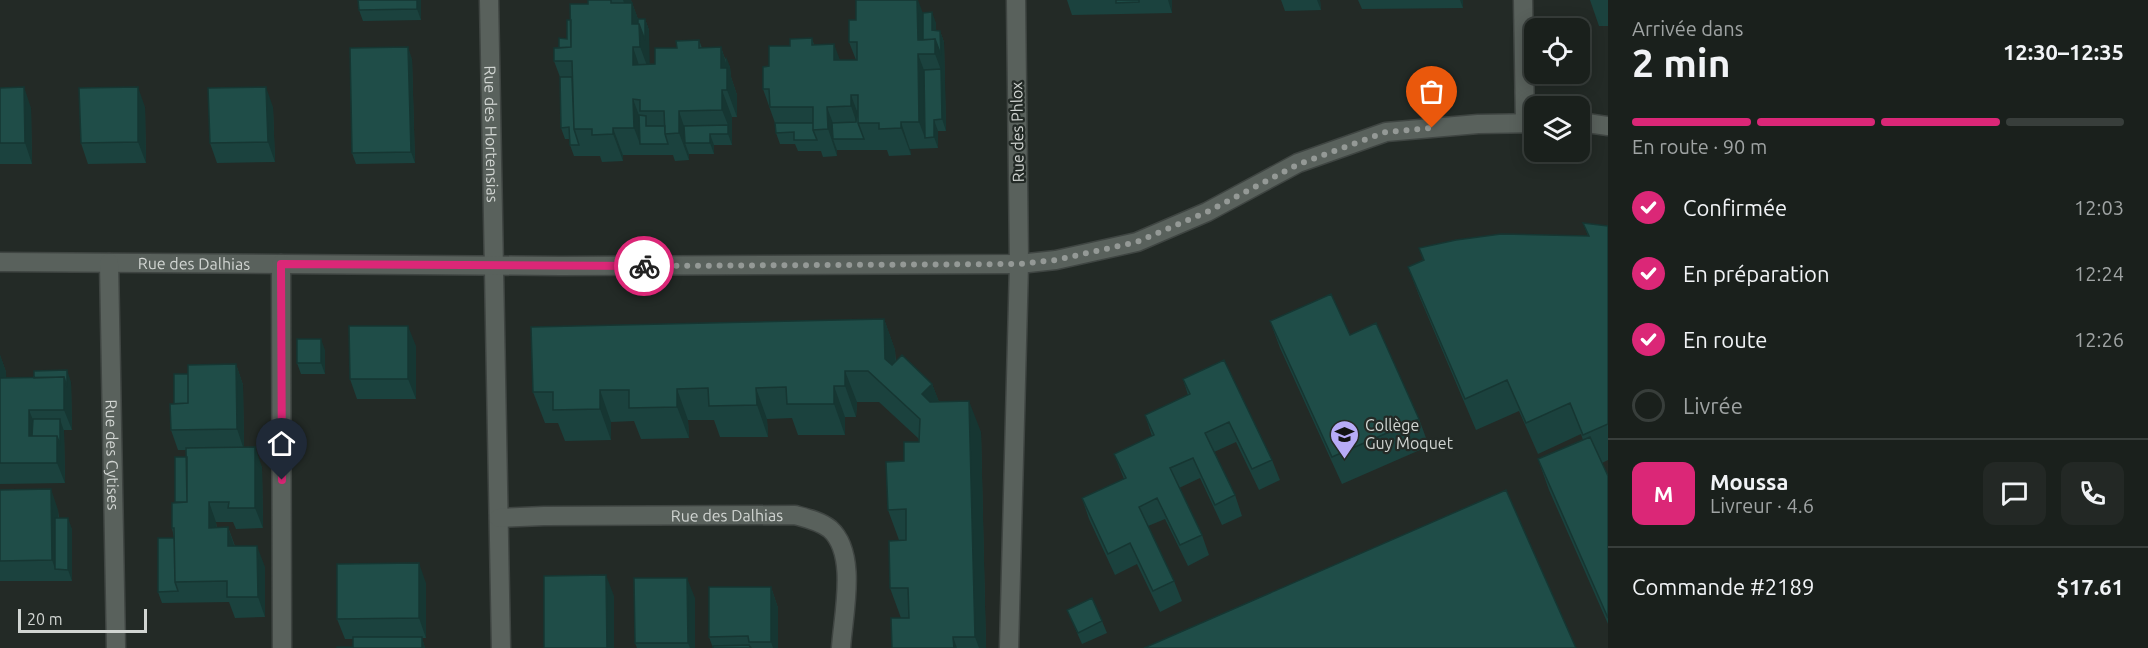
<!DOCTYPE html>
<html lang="fr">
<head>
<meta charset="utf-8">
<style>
  body { margin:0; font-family:Ubuntu,sans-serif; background:#232825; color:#f1f3f6; height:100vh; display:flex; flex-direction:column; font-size:22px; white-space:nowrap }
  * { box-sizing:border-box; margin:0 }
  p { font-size:20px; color:#9fa3a3 }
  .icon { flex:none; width:33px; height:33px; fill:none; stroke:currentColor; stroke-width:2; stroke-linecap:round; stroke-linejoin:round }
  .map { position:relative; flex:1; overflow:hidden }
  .panel { display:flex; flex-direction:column; background:#1a201c; width:540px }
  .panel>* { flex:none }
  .fabs { position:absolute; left:1524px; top:18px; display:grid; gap:12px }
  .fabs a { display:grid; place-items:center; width:66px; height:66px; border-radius:12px; background:#1a201c; box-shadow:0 3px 15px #0003,0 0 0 2px #383e3b; font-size:30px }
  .scale { position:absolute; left:18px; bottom:15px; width:129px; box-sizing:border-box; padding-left:6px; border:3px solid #d1d5d2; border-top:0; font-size:16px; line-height:21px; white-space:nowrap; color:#d1d5d2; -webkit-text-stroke:4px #232a26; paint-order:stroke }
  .pin { position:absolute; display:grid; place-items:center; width:51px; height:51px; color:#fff; margin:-62px -26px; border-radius:50% 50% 50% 0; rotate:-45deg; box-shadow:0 0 6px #0007 }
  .pin .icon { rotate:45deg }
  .courier { position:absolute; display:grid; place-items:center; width:60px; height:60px; margin:-30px; border:4px solid #db2777; border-radius:50%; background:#fff; color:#222; box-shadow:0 2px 8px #0007 }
  .summary em { font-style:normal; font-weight:700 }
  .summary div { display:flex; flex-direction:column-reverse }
  .summary { display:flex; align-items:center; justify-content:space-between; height:102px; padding:0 24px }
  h1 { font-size:39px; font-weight:700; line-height:45px }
  .bar { display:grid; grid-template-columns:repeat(4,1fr); gap:9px 6px; align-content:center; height:72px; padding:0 24px }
  .bar i { height:8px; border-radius:4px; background:#383e3b }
  .bar .selected { background:#db2777 }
  .bar p { grid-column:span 4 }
  .line { display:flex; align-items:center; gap:15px; padding:0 24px; border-top:2px solid #383e3b }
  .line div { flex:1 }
  .round { display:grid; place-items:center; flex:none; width:63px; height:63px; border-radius:12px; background:#232825 }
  ol { padding:0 24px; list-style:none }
  li { display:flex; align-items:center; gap:18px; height:66px }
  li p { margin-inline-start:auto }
  li .icon { padding:6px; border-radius:50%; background:#db2777; color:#fff; stroke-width:4 }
  li:last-child { color:#9fa3a3 }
  li i { width:33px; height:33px; border:3px solid #383e3b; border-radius:50% }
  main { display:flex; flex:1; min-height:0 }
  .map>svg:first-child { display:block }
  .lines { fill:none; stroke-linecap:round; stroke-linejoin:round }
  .street-casing { stroke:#3f4542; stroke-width:21 }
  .street { stroke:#59615c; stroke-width:18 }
  .wall { fill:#1b423e }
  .shaded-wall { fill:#163632 }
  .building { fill:#1f4d48; stroke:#163632; stroke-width:1.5 }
  .done { stroke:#949996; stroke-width:6; stroke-dasharray:0 10.8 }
  .route { stroke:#db2777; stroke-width:8 }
  .labels { text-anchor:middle; stroke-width:4.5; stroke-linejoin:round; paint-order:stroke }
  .street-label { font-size:16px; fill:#d1d5d2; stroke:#232a26 }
  .poi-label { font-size:16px; fill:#d1d5d2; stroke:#232a26; text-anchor:start }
</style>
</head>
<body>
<main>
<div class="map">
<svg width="1608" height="648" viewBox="0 0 1608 648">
  <rect width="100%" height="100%" fill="#232a26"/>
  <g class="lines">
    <defs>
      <g id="street">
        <path id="s1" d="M 489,0 L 501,648"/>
        <path d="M 1523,0 L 1525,123"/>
        <path d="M 1580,122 L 1608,126"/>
        <path id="s2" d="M 0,262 L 561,266 L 1019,264 L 1056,260 L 1137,242 L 1207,212 L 1298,163 L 1386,132 L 1478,124 L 1534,123"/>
        <path id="s3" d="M 109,263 L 116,648"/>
        <path d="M 281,264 L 282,648"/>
        <path id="s4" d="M 499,518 L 544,516 L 795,515 C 806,518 820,521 830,529 C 858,554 843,615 841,648"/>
        <path d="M 1009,648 L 1019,264 L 1016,0"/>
      </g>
    </defs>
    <use href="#street" class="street-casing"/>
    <use href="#street" class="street"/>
  </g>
  <path class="wall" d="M 358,0 L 421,0 L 421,20 L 363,21 L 359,10 Z
    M 588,0 L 631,0 L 638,19 L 645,19 L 649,30 L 649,65 L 655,64 L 677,48 L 699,40 L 702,48 L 721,47 L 724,56 L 730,67 L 731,77 L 737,95 L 737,117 L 732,117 L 732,145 L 714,145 L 714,154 L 689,154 L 689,160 L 675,161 L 673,155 L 623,155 L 623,161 L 602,162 L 600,156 L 574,156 L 570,145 L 569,139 L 565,139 L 561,128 L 560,77 L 554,61 L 559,48 L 567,39 L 571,20 L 588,4 Z
    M 1067,0 L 1172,0 L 1172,13 L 1072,15 Z
    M 1281,0 L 1320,0 L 1321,10 L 1285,11 Z
    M 1358,0 L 1463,0 L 1463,8 L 1362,9 Z
    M 1590,0 L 1608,0 L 1608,26 L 1599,26 Z
    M 923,13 L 936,23 L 936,30 L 940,31 L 944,42 L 946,131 L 938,131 L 938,148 L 910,149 L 911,155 L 889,156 L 887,150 L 837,150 L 837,156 L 823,157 L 821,151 L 798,151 L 795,144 L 780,144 L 776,133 L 775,123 L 763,89 L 769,66 L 790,46 L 812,38 L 814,45 L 840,60 L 856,60 L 849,42 Z
    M 412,59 L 415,163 L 356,164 L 352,153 Z
    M 0,88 L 31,108 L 32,164 L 0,164 Z
    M 145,107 L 146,163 L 88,164 L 81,143 Z
    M 273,107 L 275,162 L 217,163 L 210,143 Z
    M 1583,223 L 1608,226 L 1608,460 L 1602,463 L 1608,476 L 1608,624 L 1549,490 L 1538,459 L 1583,440 L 1581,434 L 1538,454 L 1519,411 L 1476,430 L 1420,298 L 1408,267 L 1423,260 L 1419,248 L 1588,236 Z
    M 884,319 L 895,350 L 896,362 L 932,384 L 939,402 L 981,432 L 986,648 L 892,648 L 901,618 L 890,588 L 899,540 L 888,510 L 904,461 L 919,442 L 919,439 L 879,402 L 857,402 L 856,417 L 845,417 L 845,435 L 798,435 L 792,418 L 767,419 L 768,437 L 720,437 L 714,420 L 688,420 L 689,438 L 641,439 L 634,421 L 611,422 L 611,440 L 565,441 L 558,423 L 545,423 L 533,392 Z
    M 1270,321 L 1350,335 L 1419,419 L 1429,446 L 1342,484 L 1280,348 Z
    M 416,346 L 416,399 L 357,399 L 350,379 Z
    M 325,350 L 325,374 L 301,374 L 297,363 Z
    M 0,355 L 6,372 L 6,378 L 71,382 L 72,430 L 64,430 L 65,483 L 0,484 Z
    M 236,364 L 243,385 L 244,447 L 262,467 L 263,528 L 236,529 L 233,522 L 216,522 L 217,528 L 228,527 L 235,546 L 265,567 L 265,617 L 235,618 L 229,602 L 162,603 L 158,592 L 174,538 L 172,528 L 187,457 L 186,450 L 178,450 L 171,430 L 174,404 L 188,374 Z
    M 1183,379 L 1272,460 L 1280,480 L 1259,490 L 1236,442 L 1214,452 L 1235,495 L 1242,516 L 1222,525 L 1200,478 L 1179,488 L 1202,535 L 1209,555 L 1188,566 L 1165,519 L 1148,526 L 1174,581 L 1182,601 L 1160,612 L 1137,564 L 1115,575 L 1089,519 L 1082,498 L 1124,479 L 1114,454 L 1152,436 L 1145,415 L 1188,395 Z
    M 0,490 L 58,510 L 59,518 L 72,529 L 72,581 L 0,581 Z
    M 426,583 L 426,638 L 422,638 L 425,648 L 337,648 L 353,647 L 353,639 L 345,639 L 337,619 Z
    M 771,587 L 778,608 L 778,648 L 713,648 L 709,637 Z
    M 695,598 L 695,648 L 637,648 L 635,643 Z
    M 1067,610 L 1102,621 L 1107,633 L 1082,644 Z"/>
  <path class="shaded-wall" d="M 417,0 L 421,0 L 421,20 L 417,9 Z
    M 623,0 L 631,0 L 642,30 L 645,19 L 649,30 L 650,74 Z
    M 917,0 L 918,0 L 927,24 L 927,54 L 918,40 Z
    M 1168,0 L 1172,0 L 1172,13 Z
    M 1317,0 L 1320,0 L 1321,10 Z
    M 1460,0 L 1463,0 L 1463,8 Z
    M 932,12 L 936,23 L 936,42 L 932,30 Z
    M 940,31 L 944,42 L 945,81 L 935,54 L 935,39 Z
    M 834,44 L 844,71 L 834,60 Z
    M 408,47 L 412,59 L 415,163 L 411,152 Z
    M 633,47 L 642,74 L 633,65 Z
    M 721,47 L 726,63 L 726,56 L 730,67 L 731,77 L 737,95 L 737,117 L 727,90 L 721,68 Z
    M 918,54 L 928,81 L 925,138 L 919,122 Z
    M 941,69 L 945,81 L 946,131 L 942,119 Z
    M 24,87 L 31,108 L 32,164 L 25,143 Z
    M 138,87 L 145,107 L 146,163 L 138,142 Z
    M 266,87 L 273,107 L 275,162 L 268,142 Z
    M 722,90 L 732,117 L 732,145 L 728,134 L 728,125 L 722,110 Z
    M 851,95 L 861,122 L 858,123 L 860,133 L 851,106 Z
    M 633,99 L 643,126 L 640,144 L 634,128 Z
    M 827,107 L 837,134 L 833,139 L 837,150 L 837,156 L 828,129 Z
    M 679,111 L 688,138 L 685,143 L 689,154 L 689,160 L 679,133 Z
    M 934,120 L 938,131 L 938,148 L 934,137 Z
    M 901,122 L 910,149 L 911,155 L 901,128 Z
    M 613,128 L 623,155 L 623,161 L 613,134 Z
    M 710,134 L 714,145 L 714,154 L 710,143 Z
    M 884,319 L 895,350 L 896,390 L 885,359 Z
    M 408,326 L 416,346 L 416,399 L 408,379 Z
    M 321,339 L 325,350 L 325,374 L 321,363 Z
    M 0,355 L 6,372 L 7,399 L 0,380 Z
    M 236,364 L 243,385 L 244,450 L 237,429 Z
    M 67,370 L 71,382 L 72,430 L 64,410 L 64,377 Z
    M 845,371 L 857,402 L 856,417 L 845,386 Z
    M 932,384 L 944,415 L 922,394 Z
    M 834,386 L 845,417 L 845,435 L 834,404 Z
    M 756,388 L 767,419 L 768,437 L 757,405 Z
    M 677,389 L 688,420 L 689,438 L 677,407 Z
    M 600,390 L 611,422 L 611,440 L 600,409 Z
    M 969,401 L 981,432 L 986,648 L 979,648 L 975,637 Z
    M 29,410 L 37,430 L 37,445 L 29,436 Z
    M 60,419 L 64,431 L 65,483 L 57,463 L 57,436 Z
    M 255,447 L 262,467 L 263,528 L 255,508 Z
    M 51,489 L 58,510 L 59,569 L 55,569 L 52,560 Z
    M 209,502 L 216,522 L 217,548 L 209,528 Z
    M 68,518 L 72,529 L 72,581 L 68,570 Z
    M 228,527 L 235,548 L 228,546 Z
    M 257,546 L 265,567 L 265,617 L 258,597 Z
    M 419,563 L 426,583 L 426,638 L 419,618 Z
    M 606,575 L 614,596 L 614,648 L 607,648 Z
    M 687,578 L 695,598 L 695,648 L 690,648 L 688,643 Z
    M 771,587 L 778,608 L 778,648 L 773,648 L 771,642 Z
    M 422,637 L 425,648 L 422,648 Z
    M 953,637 L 957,648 L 954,648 Z"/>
  <path class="building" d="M 358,0 L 417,0 L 417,9 L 359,10 Z
    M 588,0 L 611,0 L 611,3 L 632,3 L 632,24 L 639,24 L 640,47 L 633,47 L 633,65 L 655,64 L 655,48 L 677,48 L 676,41 L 699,40 L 699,48 L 721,47 L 721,68 L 727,68 L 727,90 L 722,90 L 722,110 L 679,111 L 679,133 L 665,134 L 664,111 L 640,111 L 640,100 L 633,99 L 634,128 L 613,128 L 613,134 L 592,135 L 592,129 L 574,129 L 572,61 L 554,61 L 554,48 L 571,47 L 570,4 L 588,4 Z
    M 856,0 L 917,0 L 918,40 L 935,39 L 935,54 L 918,54 L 919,122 L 901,122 L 901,128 L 879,129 L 879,123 L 858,123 L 858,95 L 851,95 L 851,106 L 827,107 L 828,129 L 813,130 L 813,107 L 770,107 L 769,89 L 763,89 L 763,67 L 769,66 L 769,46 L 790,46 L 790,39 L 812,38 L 812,45 L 834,44 L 834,60 L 857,60 L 857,42 L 849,42 L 849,20 L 856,20 Z
    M 1116,0 L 1139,0 L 1139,2 L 1116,3 Z
    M 932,12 L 932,30 L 940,31 L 941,55 L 935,39 L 923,40 L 923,13 Z
    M 638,19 L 645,19 L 645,40 L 639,24 L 638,24 Z
    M 567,20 L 571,20 L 571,47 L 559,48 L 559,38 L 567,39 Z
    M 408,47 L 411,152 L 352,153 L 350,48 Z
    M 941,69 L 942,119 L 934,120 L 934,137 L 925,138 L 924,70 Z
    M 560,77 L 572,77 L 574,129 L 579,145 L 570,145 L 569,127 L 561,128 Z
    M 24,87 L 25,143 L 0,143 L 0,88 Z
    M 138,87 L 138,142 L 81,143 L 79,88 Z
    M 266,87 L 268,142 L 210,143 L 208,88 Z
    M 857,111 L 858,111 L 858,123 L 864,139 L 833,139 L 832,123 L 856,122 Z
    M 639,115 L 646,116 L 646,126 L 665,126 L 665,134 L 668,144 L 640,144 Z
    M 775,123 L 813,123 L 813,130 L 817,140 L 794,140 L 794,132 L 776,133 Z
    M 728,125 L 728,134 L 710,134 L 710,143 L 685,143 L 684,126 Z
    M 1583,223 L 1608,226 L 1608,424 L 1583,435 L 1570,403 L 1526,423 L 1507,380 L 1465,399 L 1408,267 L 1424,260 L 1419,248 L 1456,240 L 1501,234 L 1589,236 Z
    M 1331,294 L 1350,335 L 1376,323 L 1419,419 L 1332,457 L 1270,321 Z
    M 884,319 L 885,359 L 892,365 L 902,355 L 932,384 L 922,394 L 930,402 L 969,401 L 975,637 L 953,637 L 954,648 L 892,648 L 891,618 L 909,618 L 908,588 L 890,588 L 889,541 L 906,540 L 906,509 L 888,510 L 886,462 L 904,461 L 904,442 L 919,442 L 920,419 L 868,371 L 845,371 L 845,386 L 834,386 L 834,404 L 787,404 L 786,387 L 756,388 L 757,405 L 709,406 L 708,388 L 677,389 L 677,407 L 629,408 L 629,390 L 600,390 L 600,409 L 553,410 L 553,392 L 533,392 L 531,327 Z
    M 349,326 L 408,326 L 408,379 L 350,379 Z
    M 297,339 L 321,339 L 321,363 L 297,363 Z
    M 1224,360 L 1272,460 L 1252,469 L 1229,422 L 1205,433 L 1235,495 L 1215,505 L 1193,458 L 1170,468 L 1202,535 L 1180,545 L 1157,498 L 1139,507 L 1174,581 L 1153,591 L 1130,543 L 1108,554 L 1082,498 L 1126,478 L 1114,454 L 1154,435 L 1145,415 L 1190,394 L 1183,379 Z
    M 236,364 L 237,429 L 171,430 L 170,404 L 188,403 L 188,365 Z
    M 67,370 L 67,387 L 64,377 L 34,378 L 34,371 Z
    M 174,374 L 188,374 L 188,403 L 174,404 Z
    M 64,377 L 64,410 L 29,410 L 29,436 L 57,436 L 57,463 L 0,463 L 0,378 Z
    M 33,419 L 60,419 L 60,445 L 57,436 L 32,436 Z
    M 1590,437 L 1608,476 L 1608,618 L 1538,459 Z
    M 255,447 L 255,508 L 228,508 L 229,502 L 209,502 L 209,528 L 228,527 L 228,546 L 257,546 L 258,597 L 227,597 L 227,581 L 175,582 L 174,528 L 172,528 L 172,503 L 187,502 L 186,448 Z
    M 175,457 L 187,457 L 187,502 L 175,502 Z
    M 51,489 L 52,560 L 0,561 L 0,490 Z
    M 1506,490 L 1576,648 L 1144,648 Z
    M 55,518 L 68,518 L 68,570 L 55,569 Z
    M 158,538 L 174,538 L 175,582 L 178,591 L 158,592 Z
    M 419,563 L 419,618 L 337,619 L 337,564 Z
    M 606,575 L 607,648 L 544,648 L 544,576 Z
    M 634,578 L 687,578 L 688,643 L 635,643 Z
    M 709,587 L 771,587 L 771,642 L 749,642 L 748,636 L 709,637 Z
    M 1092,598 L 1102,621 L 1078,633 L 1067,610 Z
    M 353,637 L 422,637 L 422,648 L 353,648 Z
    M 749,645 L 751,648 L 713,648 L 713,646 Z
    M 337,647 L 353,647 L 353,648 L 337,648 Z"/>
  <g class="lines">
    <path class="done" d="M 644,266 L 1019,264 L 1056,260 L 1137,242 L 1207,212 L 1299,164 L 1386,132 L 1432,128"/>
    <path class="route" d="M 282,480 L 281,264 L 644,266"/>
  </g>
  <defs>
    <symbol id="school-pin" viewBox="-11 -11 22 30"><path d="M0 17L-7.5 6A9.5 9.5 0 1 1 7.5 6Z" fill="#b7abf7" stroke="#232a26"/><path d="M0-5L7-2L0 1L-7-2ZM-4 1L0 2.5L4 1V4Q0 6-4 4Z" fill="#111"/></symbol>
  </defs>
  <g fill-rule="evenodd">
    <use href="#school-pin" x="1328" y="418" width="33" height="45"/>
  </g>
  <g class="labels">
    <g class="street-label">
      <text transform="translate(1017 132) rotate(-91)" y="6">Rue des Phlox</text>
      <text dy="6" stroke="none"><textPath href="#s1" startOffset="134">Rue des Hortensias</textPath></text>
      <text dy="6" stroke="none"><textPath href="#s2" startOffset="194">Rue des Dalhias</textPath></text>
      <text dy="6" stroke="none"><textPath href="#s3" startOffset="192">Rue des Cytises</textPath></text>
      <text dy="6" stroke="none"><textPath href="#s4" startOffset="228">Rue des Dalhias</textPath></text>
    </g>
    <g class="poi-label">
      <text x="1365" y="431">Collège<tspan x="1365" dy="18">Guy Moquet</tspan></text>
    </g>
  </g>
</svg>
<div class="fabs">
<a><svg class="icon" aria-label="locate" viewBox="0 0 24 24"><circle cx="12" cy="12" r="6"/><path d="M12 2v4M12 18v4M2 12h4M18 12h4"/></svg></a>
<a><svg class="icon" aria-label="layers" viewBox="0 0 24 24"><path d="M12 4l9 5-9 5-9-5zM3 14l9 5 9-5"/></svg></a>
</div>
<div class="scale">20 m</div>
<div class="pin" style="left:1432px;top:128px;background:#ea580c"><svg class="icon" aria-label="bag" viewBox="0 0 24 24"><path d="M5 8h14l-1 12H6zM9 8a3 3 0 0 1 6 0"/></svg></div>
<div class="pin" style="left:282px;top:480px;background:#1f2937"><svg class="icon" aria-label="home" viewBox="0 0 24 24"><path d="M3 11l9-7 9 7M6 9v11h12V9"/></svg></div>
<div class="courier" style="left:644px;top:266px"><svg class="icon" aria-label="bike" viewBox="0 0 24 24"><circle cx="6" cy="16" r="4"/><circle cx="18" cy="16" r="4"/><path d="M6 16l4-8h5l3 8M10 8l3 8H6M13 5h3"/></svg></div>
</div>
<section class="panel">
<div class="summary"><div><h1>2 min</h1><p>Arrivée dans</p></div><em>12:30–12:35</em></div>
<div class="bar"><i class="selected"></i><i class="selected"></i><i class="selected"></i><i></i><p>En route · 90 m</p></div>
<ol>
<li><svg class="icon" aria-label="check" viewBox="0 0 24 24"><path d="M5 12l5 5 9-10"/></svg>Confirmée<p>12:03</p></li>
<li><svg class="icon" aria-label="check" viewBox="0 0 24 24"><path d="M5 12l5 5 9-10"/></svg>En préparation<p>12:24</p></li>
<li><svg class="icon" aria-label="check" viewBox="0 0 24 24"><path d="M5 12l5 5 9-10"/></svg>En route<p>12:26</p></li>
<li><i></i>Livrée</li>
</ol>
<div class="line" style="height:108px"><b class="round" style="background:#db2777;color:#fff">M</b><div><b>Moussa</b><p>Livreur · 4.6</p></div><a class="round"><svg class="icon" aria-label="chat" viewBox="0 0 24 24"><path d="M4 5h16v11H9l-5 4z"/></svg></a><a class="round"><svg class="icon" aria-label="phone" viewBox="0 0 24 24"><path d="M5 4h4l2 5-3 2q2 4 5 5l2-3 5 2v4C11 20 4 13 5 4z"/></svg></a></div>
<div class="line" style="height:78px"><div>Commande #2189</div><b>$17.61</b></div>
</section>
</main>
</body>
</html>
